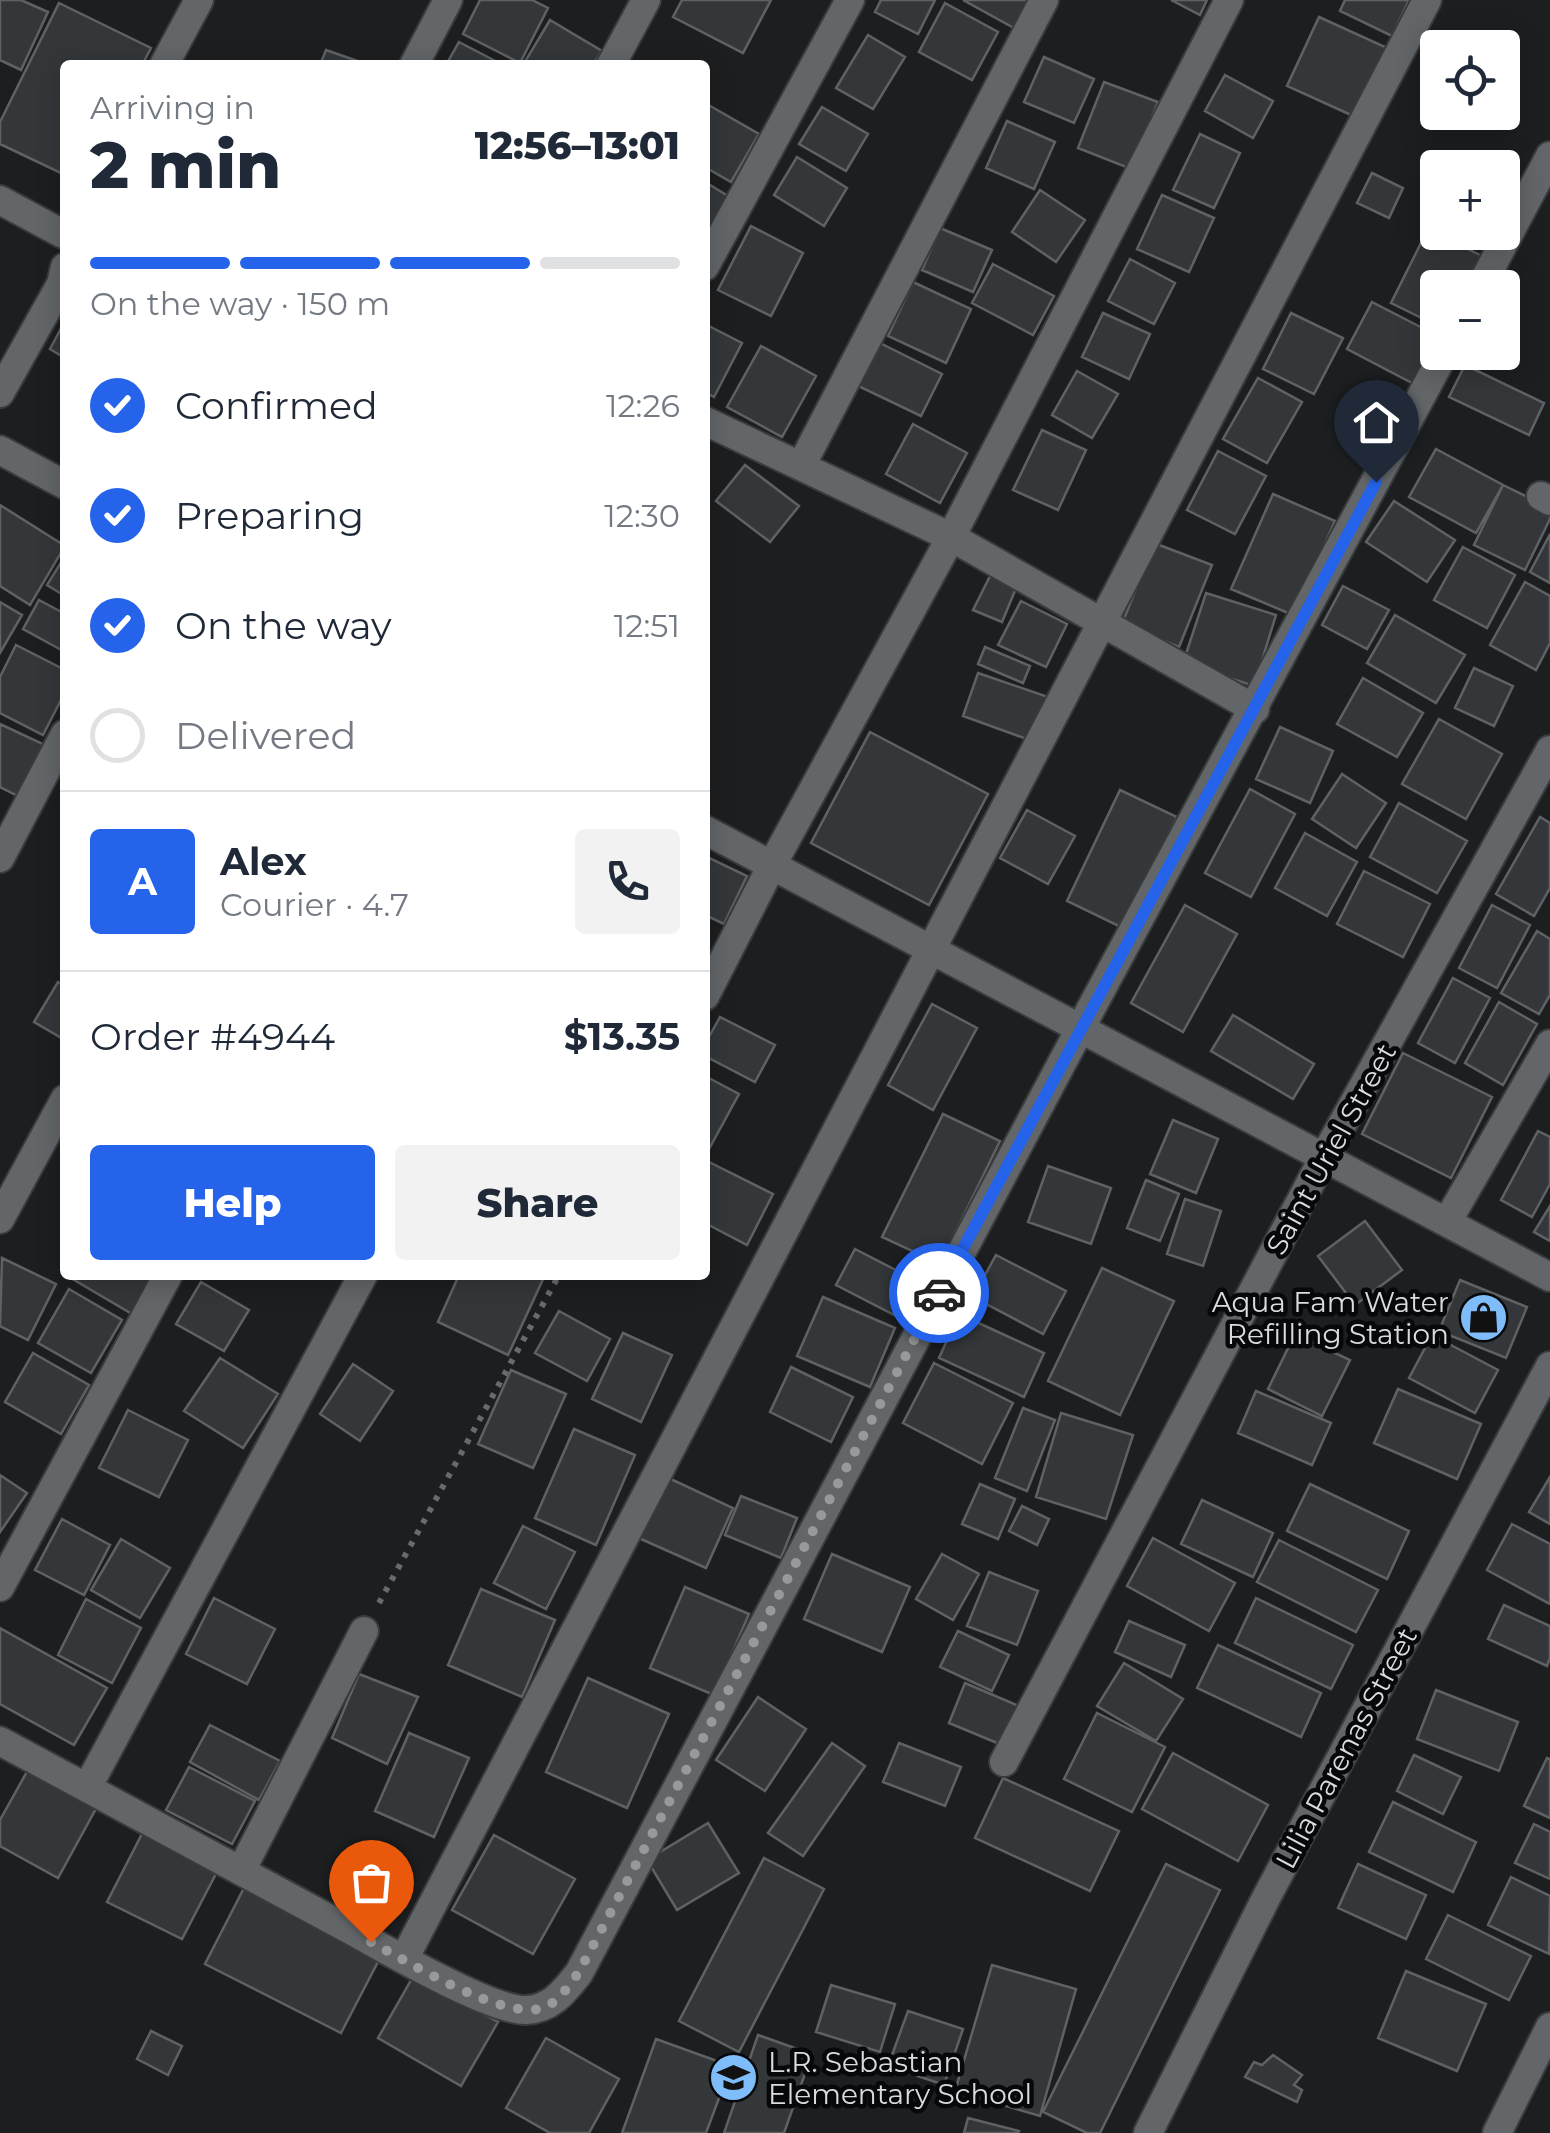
<!DOCTYPE html>
<html lang="en">
<head>
<meta charset="utf-8">
<style>
  body { margin:0; font-family:Montserrat,sans-serif; background:#f2f2f3; color:#1f2937; height:100vh; display:flex; flex-direction:column; font-size:38px; white-space:nowrap }
  * { box-sizing:border-box; margin:0 }
  p { font-size:32px; color:#747a83 }
  .icon { flex:none; width:55px; height:55px; fill:none; stroke:currentColor; stroke-width:2; stroke-linecap:round; stroke-linejoin:round }
  .map { position:relative; flex:1; overflow:hidden }
  .details { position:absolute; left:60px; top:60px; width:650px; height:1220px; display:flex; flex-direction:column; background:#fff; border-radius:10px; box-shadow:0 5px 25px #0003 }
  .details>* { flex:none }
  .fabs { position:absolute; left:1420px; top:30px; display:grid; gap:20px }
  .fabs a { display:grid; place-items:center; width:100px; height:100px; border-radius:10px; background:#fff; box-shadow:0 5px 25px #0003; font-size:50px }
  .pin { position:absolute; display:grid; place-items:center; width:85px; height:85px; color:#fff; margin:-102px -42px; border-radius:50% 50% 50% 0; rotate:-45deg; box-shadow:0 0 10px #0007 }
  .pin .icon { rotate:45deg }
  .courier { position:absolute; display:grid; place-items:center; width:100px; height:100px; margin:-50px; border:8px solid #2563eb; border-radius:50%; background:#fff; color:#222; box-shadow:0 2px 12px #0007 }
  .headline em { font-style:normal; font-weight:800 }
  .headline div { display:flex; flex-direction:column-reverse }
  .headline { display:flex; align-items:center; justify-content:space-between; height:170px; padding:0 30px }
  h1 { font-size:65px; font-weight:800; line-height:75px }
  .bar { display:grid; grid-template-columns:repeat(4,1fr); gap:15px 10px; align-content:center; height:120px; padding:0 30px }
  .bar i { height:12px; border-radius:8px; background:#e0e1e3 }
  .bar .active { background:#2563eb }
  .bar p { grid-column:span 4 }
  .line { display:flex; align-items:center; gap:25px; padding:0 30px; border-top:2px solid #e0e1e3 }
  .line div { flex:1 }
  .round { display:grid; place-items:center; flex:none; width:105px; height:105px; border-radius:10px; background:#f2f2f3 }
  ol { padding:0 30px; list-style:none }
  li { display:flex; align-items:center; gap:30px; height:110px }
  li p { margin-inline-start:auto }
  li .icon { padding:10px; border-radius:50%; background:#2563eb; color:#fff; stroke-width:4 }
  li:last-child { color:#747a83 }
  li i { width:55px; height:55px; border:5px solid #e0e1e3; border-radius:50% }
  .button { display:flex; gap:20px; margin-top:auto; padding:20px 30px }
  .button a { flex:1; height:115px; border-radius:10px; background:#2563eb; color:#fff; font-size:40px; font-weight:800; line-height:115px; text-align:center }
  .button a+a { background:#f2f2f3; color:#1f2937 }
  .map>svg:first-child { display:block }
  .building { fill:#343739; stroke:#5f6264; stroke-width:2.5 }
  .lines { fill:none; stroke-linecap:round; stroke-linejoin:round }
  .minor-casing { stroke:#393b3c; stroke-width:32 }
  .path { stroke:#686a6c; stroke-width:6; stroke-dasharray:5 8; stroke-linecap:butt }
  .minor { stroke:#636669; stroke-width:28 }
  .done { stroke:#97999a; stroke-width:10; stroke-dasharray:0 18 }
  .route { stroke:#2563eb; stroke-width:12 }
  .labels { text-anchor:middle; stroke-width:9; stroke-linejoin:round; paint-order:stroke }
  .street-label { font-size:28px; fill:#d9dbdc; stroke:#070809 }
  .poi-label { font-size:28px; fill:#d9dbdc; stroke:#070809; text-anchor:end }
</style>
</head>
<body>
<div class="map">
<svg width="1550" height="2133" viewBox="0 0 1550 2133">
  <rect width="100%" height="100%" fill="#1c1e20"/>
  <path class="building" d="M 0,0 L 21,0 L 48,12 L 21,70 L 0,60 Z
    M 480,0 L 532,0 L 548,8 L 520,63 L 463,34 Z
    M 682,0 L 771,0 L 743,53 L 673,17 Z
    M 881,0 L 935,0 L 918,34 L 875,12 Z
    M 963,0 L 1029,0 L 1014,28 Z
    M 1171,0 L 1207,0 L 1200,15 Z
    M 1345,0 L 1409,0 L 1392,36 L 1340,11 Z
    M 59,3 L 151,48 L 142,65 L 65,65 L 65,175 L 0,144 L 0,122 Z
    M 945,3 L 998,32 L 972,80 L 919,52 Z
    M 1319,17 L 1394,51 L 1362,120 L 1287,86 Z
    M 550,20 L 602,51 L 593,65 L 523,65 Z
    M 868,35 L 905,57 L 873,109 L 836,88 Z
    M 459,42 L 503,65 L 446,65 Z
    M 326,50 L 369,65 L 320,65 Z
    M 1044,57 L 1094,79 L 1074,123 L 1024,102 Z
    M 1225,75 L 1273,101 L 1253,138 L 1205,111 Z
    M 1104,82 L 1158,102 L 1131,169 L 1078,148 Z
    M 705,103 L 759,134 L 731,182 L 705,167 Z
    M 822,107 L 868,134 L 846,171 L 799,144 Z
    M 1007,121 L 1055,142 L 1034,189 L 986,168 Z
    M 1200,134 L 1240,153 L 1214,208 L 1173,190 Z
    M 797,157 L 847,188 L 824,226 L 774,195 Z
    M 1372,173 L 1403,188 L 1389,218 L 1357,203 Z
    M 705,182 L 733,199 L 705,239 Z
    M 1040,190 L 1085,220 L 1056,262 L 1012,232 Z
    M 1162,195 L 1214,218 L 1189,272 L 1137,249 Z
    M 751,226 L 803,253 L 771,316 L 718,290 Z
    M 940,228 L 992,250 L 973,292 L 922,270 Z
    M 1428,229 L 1482,256 L 1466,288 L 1438,288 L 1438,326 L 1391,303 Z
    M 1130,259 L 1175,283 L 1154,324 L 1108,301 Z
    M 993,264 L 1054,296 L 1033,335 L 972,303 Z
    M 913,282 L 971,309 L 946,363 L 888,336 Z
    M 1372,302 L 1438,336 L 1414,384 L 1347,349 Z
    M 1103,313 L 1150,334 L 1129,379 L 1082,357 Z
    M 1291,313 L 1343,338 L 1314,394 L 1263,369 Z
    M 65,321 L 65,358 L 50,349 Z
    M 705,324 L 742,343 L 714,397 L 705,392 Z
    M 878,342 L 942,374 L 921,416 L 856,385 Z
    M 761,346 L 816,376 L 782,437 L 727,407 Z
    M 1465,365 L 1544,403 L 1529,435 L 1449,397 Z
    M 1077,371 L 1118,394 L 1092,438 L 1052,415 Z
    M 1258,378 L 1302,402 L 1267,463 L 1223,439 Z
    M 913,424 L 967,453 L 940,503 L 886,474 Z
    M 1042,430 L 1086,450 L 1058,510 L 1013,490 Z
    M 1436,449 L 1503,485 L 1476,533 L 1409,497 Z
    M 1218,451 L 1266,476 L 1235,534 L 1187,510 Z
    M 745,465 L 799,506 L 770,542 L 716,501 Z
    M 1503,485 L 1550,508 L 1550,519 L 1525,570 L 1474,545 Z
    M 1273,494 L 1335,521 L 1293,615 L 1231,589 Z
    M 1394,501 L 1455,540 L 1427,582 L 1366,542 Z
    M 0,505 L 65,546 L 30,605 L 0,586 Z
    M 1550,534 L 1550,583 L 1530,572 Z
    M 1154,543 L 1212,565 L 1179,647 L 1122,624 Z
    M 1463,547 L 1515,575 L 1487,628 L 1434,600 Z
    M 65,556 L 65,596 L 47,585 Z
    M 993,570 L 1019,581 L 1002,622 L 973,610 Z
    M 1525,582 L 1550,596 L 1550,643 L 1536,670 L 1490,645 Z
    M 1343,586 L 1389,610 L 1367,649 L 1322,625 Z
    M 1206,593 L 1276,615 L 1254,686 L 1183,663 Z
    M 39,600 L 65,614 L 65,652 L 23,629 Z
    M 1021,601 L 1067,624 L 1046,667 L 998,645 Z
    M 0,602 L 22,615 L 0,653 Z
    M 1395,615 L 1465,655 L 1436,703 L 1367,663 Z
    M 16,645 L 65,670 L 65,692 L 43,735 L 0,713 L 0,677 Z
    M 985,647 L 1030,666 L 1023,683 L 978,664 Z
    M 1474,668 L 1513,686 L 1494,726 L 1455,708 Z
    M 978,673 L 1048,697 L 1032,741 L 963,716 Z
    M 1363,678 L 1423,713 L 1397,757 L 1337,724 Z
    M 1439,719 L 1502,754 L 1466,819 L 1402,784 Z
    M 0,724 L 45,745 L 20,797 L 0,787 Z
    M 1280,727 L 1333,751 L 1310,803 L 1256,779 Z
    M 870,732 L 988,794 L 929,905 L 811,843 Z
    M 1342,774 L 1386,803 L 1356,848 L 1312,819 Z
    M 1250,789 L 1295,814 L 1251,897 L 1205,873 Z
    M 1120,790 L 1177,817 L 1123,928 L 1067,901 Z
    M 1399,803 L 1467,841 L 1437,893 L 1370,857 Z
    M 1027,810 L 1075,836 L 1048,884 L 1000,858 Z
    M 1540,817 L 1550,823 L 1550,888 L 1534,916 L 1496,894 Z
    M 1305,833 L 1357,862 L 1327,916 L 1275,888 Z
    M 705,856 L 747,876 L 724,924 L 705,915 Z
    M 1364,871 L 1430,904 L 1403,957 L 1337,924 Z
    M 1185,905 L 1237,934 L 1183,1032 L 1131,1003 Z
    M 1492,905 L 1530,925 L 1497,988 L 1459,968 Z
    M 1537,931 L 1550,939 L 1550,995 L 1539,1014 L 1501,993 Z
    M 1453,978 L 1490,998 L 1455,1063 L 1418,1043 Z
    M 58,982 L 65,986 L 65,1040 L 34,1022 Z
    M 1499,1002 L 1537,1024 L 1503,1085 L 1465,1063 Z
    M 932,1004 L 977,1028 L 933,1110 L 888,1085 Z
    M 1233,1015 L 1314,1064 L 1293,1099 L 1211,1051 Z
    M 720,1017 L 775,1045 L 755,1082 L 705,1056 L 705,1044 Z
    M 1403,1053 L 1492,1097 L 1451,1178 L 1362,1134 Z
    M 705,1076 L 739,1094 L 709,1149 L 705,1147 Z
    M 943,1114 L 1000,1141 L 940,1264 L 882,1237 Z
    M 1173,1120 L 1218,1139 L 1196,1193 L 1150,1174 Z
    M 1538,1131 L 1550,1137 L 1550,1184 L 1532,1217 L 1501,1200 Z
    M 705,1160 L 773,1194 L 747,1245 L 705,1223 Z
    M 1048,1166 L 1111,1188 L 1091,1244 L 1028,1222 Z
    M 1146,1180 L 1179,1194 L 1160,1241 L 1127,1228 Z
    M 1185,1199 L 1221,1211 L 1203,1266 L 1167,1254 Z
    M 1550,1206 L 1550,1241 L 1534,1232 Z
    M 1365,1221 L 1402,1270 L 1355,1305 L 1318,1256 Z
    M 855,1249 L 923,1284 L 904,1320 L 836,1285 Z
    M 996,1255 L 1066,1291 L 1043,1334 L 973,1297 Z
    M 2,1258 L 56,1284 L 28,1340 L 0,1326 Z
    M 1102,1268 L 1174,1301 L 1120,1415 L 1048,1381 Z
    M 73,1275 L 151,1275 L 153,1276 L 132,1314 L 71,1278 Z
    M 459,1275 L 545,1275 L 508,1355 L 438,1322 Z
    M 1460,1280 L 1527,1307 L 1506,1358 L 1439,1331 Z
    M 201,1282 L 249,1310 L 224,1351 L 176,1324 Z
    M 69,1289 L 122,1320 L 91,1373 L 38,1343 Z
    M 823,1297 L 895,1328 L 870,1387 L 797,1356 Z
    M 559,1311 L 610,1339 L 587,1381 L 535,1353 Z
    M 959,1314 L 1044,1353 L 1024,1397 L 939,1358 Z
    M 623,1333 L 672,1355 L 641,1422 L 592,1399 Z
    M 1295,1334 L 1350,1360 L 1322,1416 L 1268,1389 Z
    M 1432,1335 L 1498,1370 L 1475,1413 L 1409,1378 Z
    M 33,1353 L 89,1385 L 61,1434 L 5,1402 Z
    M 220,1358 L 278,1394 L 243,1448 L 184,1411 Z
    M 934,1363 L 1013,1403 L 982,1464 L 903,1423 Z
    M 353,1364 L 393,1391 L 360,1441 L 320,1414 Z
    M 791,1367 L 853,1397 L 831,1442 L 770,1412 Z
    M 511,1370 L 566,1394 L 533,1468 L 478,1444 Z
    M 1398,1389 L 1481,1424 L 1457,1479 L 1374,1443 Z
    M 1256,1391 L 1331,1423 L 1312,1465 L 1238,1433 Z
    M 1023,1408 L 1055,1420 L 1027,1491 L 995,1478 Z
    M 128,1410 L 188,1440 L 159,1497 L 99,1468 Z
    M 1061,1413 L 1133,1435 L 1106,1519 L 1036,1497 Z
    M 574,1429 L 635,1455 L 596,1545 L 535,1518 Z
    M 660,1474 L 733,1508 L 706,1568 L 632,1535 Z
    M 0,1475 L 27,1493 L 0,1532 Z
    M 1550,1477 L 1550,1524 L 1529,1512 Z
    M 980,1484 L 1015,1499 L 998,1539 L 962,1524 Z
    M 1310,1484 L 1409,1531 L 1387,1579 L 1287,1531 Z
    M 741,1496 L 797,1518 L 781,1558 L 725,1535 Z
    M 1202,1500 L 1273,1533 L 1253,1577 L 1181,1544 Z
    M 1022,1506 L 1049,1519 L 1037,1545 L 1009,1531 Z
    M 62,1519 L 110,1545 L 84,1595 L 35,1570 Z
    M 1512,1524 L 1550,1544 L 1550,1604 L 1487,1570 Z
    M 523,1526 L 575,1552 L 546,1609 L 494,1583 Z
    M 1153,1538 L 1235,1583 L 1209,1631 L 1127,1586 Z
    M 121,1539 L 170,1568 L 140,1618 L 91,1590 Z
    M 1279,1540 L 1378,1590 L 1356,1632 L 1257,1582 Z
    M 832,1554 L 910,1587 L 882,1652 L 804,1619 Z
    M 942,1554 L 979,1574 L 953,1620 L 916,1599 Z
    M 989,1572 L 1038,1591 L 1017,1645 L 967,1626 Z
    M 685,1587 L 749,1614 L 714,1695 L 650,1668 Z
    M 481,1589 L 555,1620 L 522,1697 L 448,1665 Z
    M 214,1598 L 275,1629 L 247,1684 L 186,1654 Z
    M 1256,1598 L 1353,1645 L 1331,1689 L 1235,1643 Z
    M 86,1599 L 141,1628 L 112,1683 L 58,1655 Z
    M 1504,1605 L 1550,1626 L 1550,1658 L 1547,1666 L 1488,1639 Z
    M 1129,1621 L 1185,1645 L 1171,1677 L 1115,1652 Z
    M 0,1628 L 107,1688 L 74,1745 L 0,1704 Z
    M 958,1631 L 1009,1655 L 992,1691 L 940,1667 Z
    M 1218,1645 L 1321,1693 L 1301,1737 L 1197,1688 Z
    M 1124,1663 L 1183,1699 L 1156,1741 L 1097,1706 Z
    M 359,1674 L 418,1697 L 387,1764 L 332,1738 Z
    M 588,1678 L 669,1714 L 627,1808 L 546,1772 Z
    M 965,1683 L 1019,1706 L 1002,1745 L 949,1723 Z
    M 1436,1690 L 1518,1722 L 1499,1771 L 1417,1739 Z
    M 758,1697 L 806,1729 L 765,1791 L 716,1760 Z
    M 1097,1713 L 1165,1747 L 1132,1812 L 1064,1779 Z
    M 210,1725 L 280,1761 L 259,1800 L 190,1762 Z
    M 409,1733 L 469,1758 L 434,1837 L 375,1811 Z
    M 832,1743 L 865,1766 L 803,1856 L 768,1833 Z
    M 899,1743 L 961,1767 L 945,1806 L 883,1782 Z
    M 1173,1753 L 1268,1805 L 1238,1861 L 1142,1809 Z
    M 1414,1755 L 1461,1777 L 1443,1814 L 1397,1791 Z
    M 1547,1758 L 1550,1759 L 1550,1818 L 1524,1806 Z
    M 189,1767 L 255,1801 L 232,1844 L 166,1810 Z
    M 29,1768 L 98,1805 L 58,1878 L 0,1846 L 0,1820 Z
    M 1003,1778 L 1119,1831 L 1090,1891 L 975,1838 Z
    M 1393,1802 L 1476,1842 L 1453,1892 L 1369,1852 Z
    M 708,1823 L 739,1873 L 677,1910 L 647,1860 Z
    M 1534,1824 L 1550,1832 L 1550,1879 L 1515,1863 Z
    M 145,1828 L 220,1866 L 182,1939 L 107,1902 Z
    M 494,1835 L 575,1879 L 533,1954 L 452,1910 Z
    M 764,1858 L 824,1889 L 739,2052 L 679,2021 Z
    M 1166,1864 L 1220,1890 L 1100,2133 L 1087,2133 L 1043,2112 Z
    M 1358,1864 L 1426,1895 L 1406,1939 L 1338,1908 Z
    M 1511,1877 L 1550,1896 L 1549,1954 L 1488,1925 Z
    M 245,1886 L 382,1954 L 341,2033 L 205,1964 Z
    M 1448,1915 L 1531,1956 L 1509,2000 L 1426,1959 Z
    M 992,1965 L 1076,1989 L 1040,2116 L 955,2091 Z
    M 1406,1971 L 1486,2004 L 1457,2071 L 1378,2038 Z
    M 414,1975 L 498,2022 L 461,2086 L 378,2038 Z
    M 831,1985 L 895,2004 L 880,2052 L 816,2032 Z
    M 908,2011 L 963,2029 L 944,2085 L 888,2066 Z
    M 151,2031 L 182,2046 L 168,2075 L 137,2059 Z
    M 758,2035 L 812,2054 L 784,2133 L 724,2133 Z
    M 546,2038 L 619,2079 L 589,2133 L 550,2133 L 506,2108 Z
    M 656,2039 L 731,2066 L 706,2133 L 622,2133 Z
    M 1273,2055 L 1302,2075 L 1294,2085 L 1302,2090 L 1297,2102 L 1245,2077 L 1254,2062 L 1262,2065 Z
    M 968,2118 L 1019,2131 L 1018,2133 L 964,2133 Z"/>
  <g class="lines">
    <defs>
      <path id="minor" d="M 164,65 L 199,0
        M 414,65 L 448,0
        M 611,65 L 646,0
        M 0,200 L 63,234
        M 705,266 L 850,0
        M 1480,288 L 1550,156
        M 0,393 L 61,284 L 65,267
        M 705,421 L 951,537 L 1255,709
        M 0,450 L 65,485
        M 801,466 L 1044,0
        M 1541,496 L 1550,501
        M 705,830 L 1550,1277
        M 0,858 L 65,734
        M 705,996 L 772,865 L 951,537 L 1229,0
        M 0,1219 L 65,1099
        M 1447,1222 L 1550,1044
        M 0,1587 L 168,1275
        M 0,1741 C 118,1805 236,1868 354,1932 C 388,1951 492,2011 526,2010 C 551,2009 564,1992 579,1973 L 1081,1027 L 1445,352
        M 1004,1762 L 1324,1157 L 1550,750
        M 87,1788 L 363,1275
        M 241,1871 L 364,1631
        M 404,1959 L 1427,0
        M 1148,2133 L 1266,1898 L 1550,1366
        M 1497,2133 L 1550,2027"/>
    </defs>
    <use href="#minor" class="minor-casing"/>
    <path class="path" d="M 379,1603 L 559,1275"/>
    <use href="#minor" class="minor"/>
  </g>
  <g class="lines">
    <path class="done" d="M 371,1942 C 407,1961 508,2024 546,2007 C 560,2000 570,1984 579,1972 L 939,1293"/>
    <path class="route" d="M 939,1293 L 1376,482"/>
  </g>
  <defs>
    <symbol id="shop-disc" viewBox="-11 -11 22 22"><circle r="9.5" fill="#7fbdfa" stroke="#070809"/><path d="M-5-2.5h2.3a2.7 3.5 0 0 1 5.4 0H5L5.5 6h-11ZM-1.5-2.5h3a1.5 2.3 0 0 0-3 0Z" fill="#111"/></symbol>
    <symbol id="school-disc" viewBox="-11 -11 22 22"><circle r="9.5" fill="#7fbdfa" stroke="#070809"/><path d="M0-5L7-2L0 1L-7-2ZM-4 1L0 2.5L4 1V4Q0 6-4 4Z" fill="#111"/></symbol>
  </defs>
  <g fill-rule="evenodd">
    <use href="#shop-disc" x="1456" y="1290" width="55" height="55"/>
    <use href="#school-disc" x="706" y="2050" width="55" height="55"/>
  </g>
  <g class="labels">
    <g class="street-label">
      <text transform="translate(1331 1149) rotate(-61)" y="10">Saint Uriel Street</text>
      <text transform="translate(1346 1748) rotate(-62)" y="10">Lilia Parenas Street</text>
    </g>
    <g class="poi-label">
      <text x="1449" y="1312">Aqua Fam Water<tspan x="1449" dy="32">Refilling Station</tspan></text>
      <text x="768" y="2072" text-anchor="start">L.R. Sebastian<tspan x="768" dy="32">Elementary School</tspan></text>
    </g>
  </g>
</svg>
<div class="fabs">
<a><svg class="icon" aria-label="locate" viewBox="0 0 24 24"><circle cx="12" cy="12" r="6"/><path d="M12 2v4M12 18v4M2 12h4M18 12h4"/></svg></a>
<a>+</a>
<a>−</a>
</div>
<div class="pin" style="left:371px;top:1942px;background:#ea580c"><svg class="icon" aria-label="bag" viewBox="0 0 24 24"><path d="M5 8h14l-1 12H6zM9 8a3 3 0 0 1 6 0"/></svg></div>
<div class="pin" style="left:1376px;top:482px;background:#1f2937"><svg class="icon" aria-label="home" viewBox="0 0 24 24"><path d="M3 11l9-7 9 7M6 9v11h12V9"/></svg></div>
<div class="courier" style="left:939px;top:1293px"><svg class="icon" aria-label="car" viewBox="0 0 24 24"><path d="M5 17H2v-5l4-1 3-4h7l3 4 3 1v5h-3M9 17h6M6 11h13"/><circle cx="7" cy="17" r="2"/><circle cx="17" cy="17" r="2"/></svg></div>
<section class="details">
<div class="headline"><div><h1>2 min</h1><p>Arriving in</p></div><em>12:56–13:01</em></div>
<div class="bar"><i class="active"></i><i class="active"></i><i class="active"></i><i></i><p>On the way · 150 m</p></div>
<ol>
<li><svg class="icon" aria-label="check" viewBox="0 0 24 24"><path d="M5 12l5 5 9-10"/></svg>Confirmed<p>12:26</p></li>
<li><svg class="icon" aria-label="check" viewBox="0 0 24 24"><path d="M5 12l5 5 9-10"/></svg>Preparing<p>12:30</p></li>
<li><svg class="icon" aria-label="check" viewBox="0 0 24 24"><path d="M5 12l5 5 9-10"/></svg>On the way<p>12:51</p></li>
<li><i></i>Delivered</li>
</ol>
<div class="line" style="height:180px"><b class="round" style="background:#2563eb;color:#fff">A</b><div><b>Alex</b><p>Courier · 4.7</p></div><a class="round"><svg class="icon" aria-label="phone" viewBox="0 0 24 24"><path d="M5 4h4l2 5-3 2q2 4 5 5l2-3 5 2v4C11 20 4 13 5 4z"/></svg></a></div>
<div class="line" style="height:130px"><div>Order #4944</div><b>$13.35</b></div>
<div class="button"><a>Help</a><a>Share</a></div>
</section>
</div>
</body>
</html>
